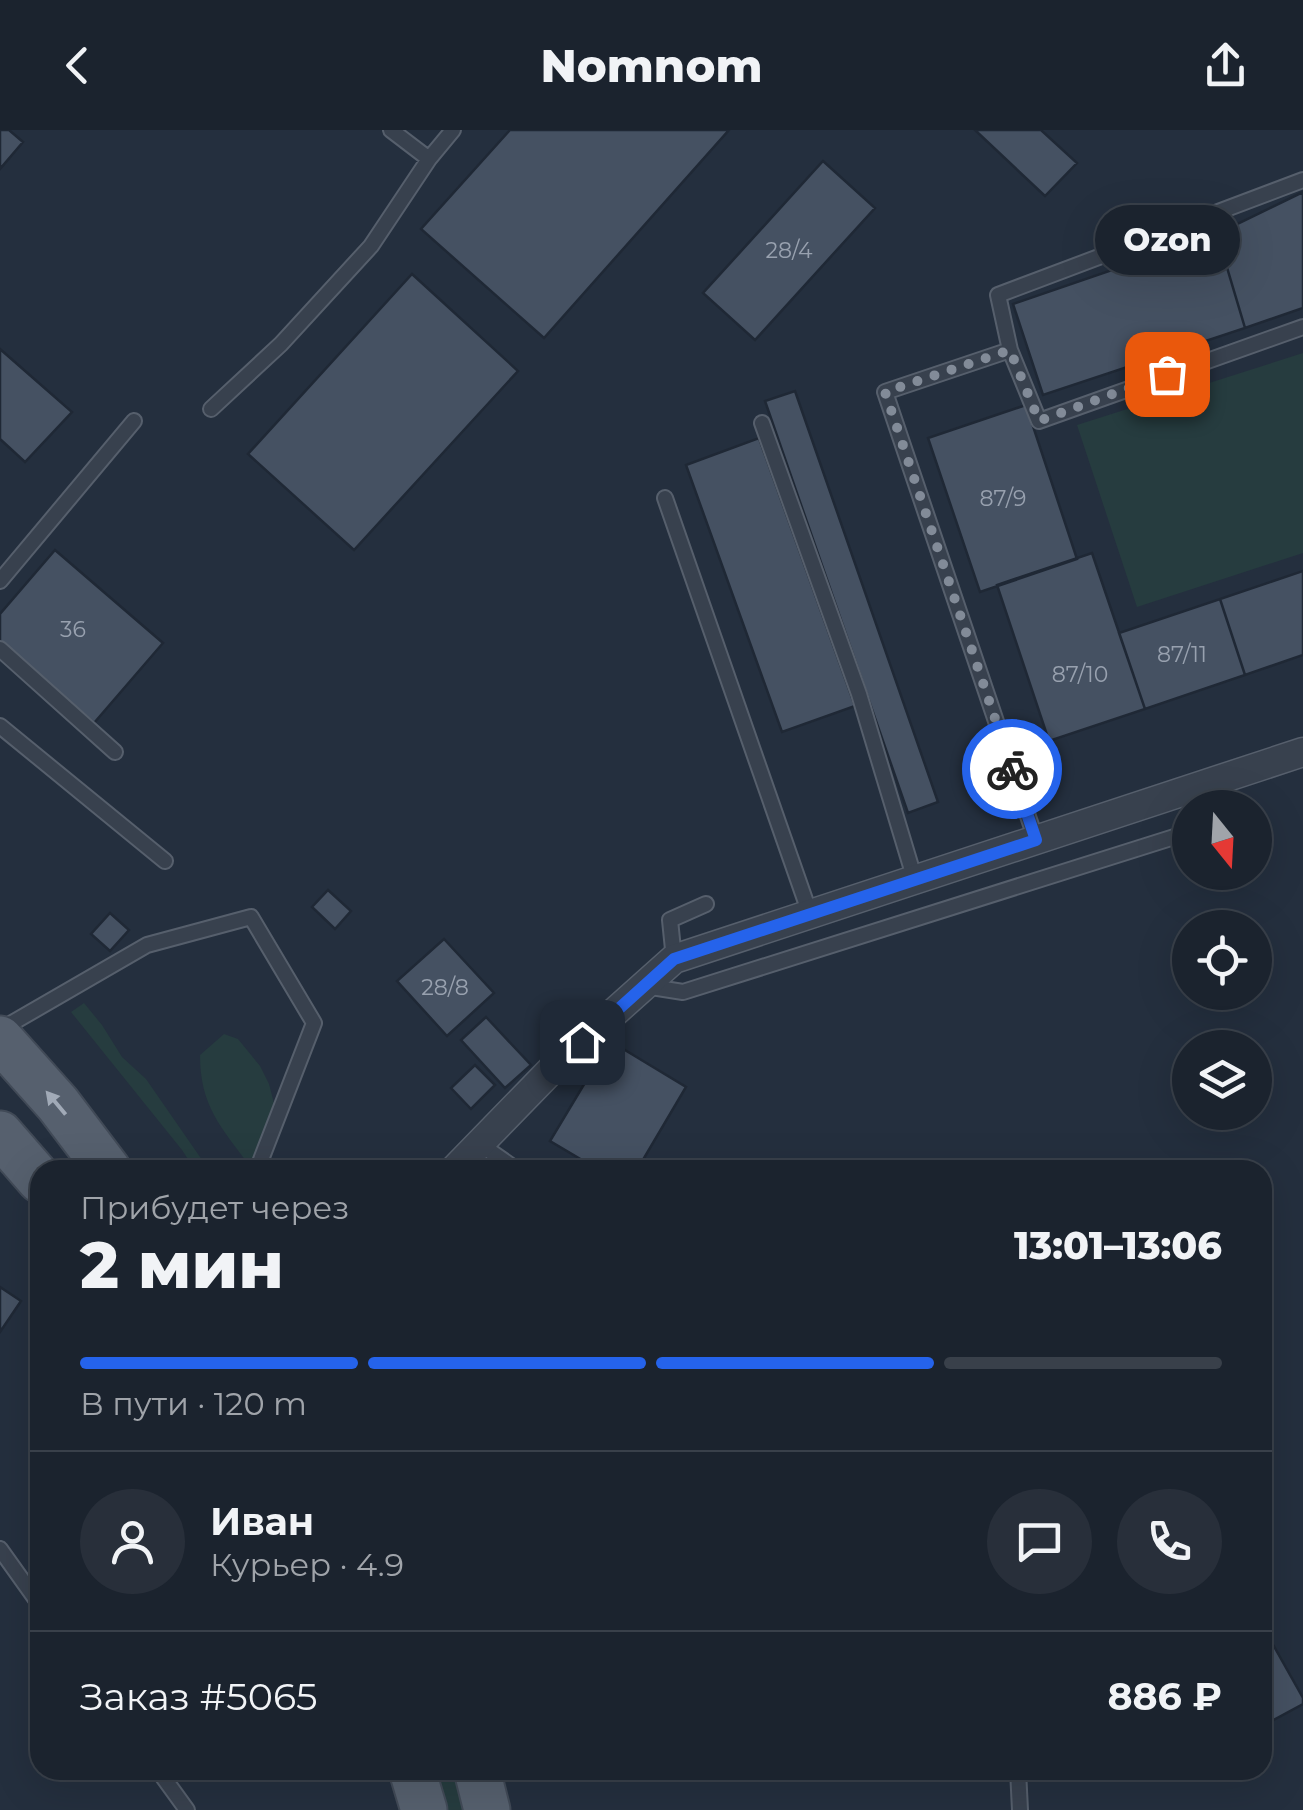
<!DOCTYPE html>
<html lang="ru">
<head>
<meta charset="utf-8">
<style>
  body { margin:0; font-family:Montserrat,sans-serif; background:#282f3a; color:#f1f3f6; height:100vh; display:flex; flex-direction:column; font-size:38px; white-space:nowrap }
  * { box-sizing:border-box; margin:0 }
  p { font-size:32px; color:#a0a4aa }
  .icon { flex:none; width:55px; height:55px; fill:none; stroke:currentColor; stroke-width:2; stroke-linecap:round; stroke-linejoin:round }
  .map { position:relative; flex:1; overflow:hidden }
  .details { position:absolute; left:30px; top:1030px; width:1242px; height:620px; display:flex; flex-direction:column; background:#1b232e; border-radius:30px; box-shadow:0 10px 40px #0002,0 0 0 2px #39404a }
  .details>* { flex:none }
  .needle { width:65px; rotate:162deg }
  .buttons { position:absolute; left:1172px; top:660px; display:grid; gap:20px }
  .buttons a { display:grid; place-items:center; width:100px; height:100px; border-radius:50%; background:#1b232e; box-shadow:0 10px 40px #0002,0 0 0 2px #39404a; font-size:50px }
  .pin { position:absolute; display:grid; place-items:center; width:85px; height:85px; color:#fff; margin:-42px; border-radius:20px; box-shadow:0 5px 15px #0006 }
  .courier { position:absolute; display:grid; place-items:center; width:100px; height:100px; margin:-50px; border:8px solid #2563eb; border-radius:50%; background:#fff; color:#222; box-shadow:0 2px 12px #0007 }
  .bubble { position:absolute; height:70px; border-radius:35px; background:#1b232e; box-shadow:0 10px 40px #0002,0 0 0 2px #39404a; font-size:32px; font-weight:800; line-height:70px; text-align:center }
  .summary em { font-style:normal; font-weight:800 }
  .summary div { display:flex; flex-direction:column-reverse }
  .summary { display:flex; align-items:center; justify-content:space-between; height:170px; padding:0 50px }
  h1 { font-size:65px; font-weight:800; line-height:75px }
  .bar { display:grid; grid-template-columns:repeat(4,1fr); gap:15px 10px; align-content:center; height:120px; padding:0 50px }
  .bar i { height:12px; border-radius:8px; background:#39404a }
  .bar .selected { background:#2563eb }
  .bar p { grid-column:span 4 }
  .line { display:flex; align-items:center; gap:25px; padding:0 50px; border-top:2px solid #39404a }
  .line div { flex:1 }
  .round { display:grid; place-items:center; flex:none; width:105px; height:105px; border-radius:52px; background:#282f3a }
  header { display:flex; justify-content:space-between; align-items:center; height:130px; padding:0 50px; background:#1b232e; font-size:45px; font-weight:800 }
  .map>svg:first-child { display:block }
  .green { fill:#263c3f }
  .building { fill:#455162; stroke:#1f2835; stroke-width:2.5 }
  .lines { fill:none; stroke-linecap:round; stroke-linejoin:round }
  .lane-casing { stroke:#565f6c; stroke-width:18 }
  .street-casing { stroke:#565f6c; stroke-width:31 }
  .primary-casing { stroke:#414a57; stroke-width:49 }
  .lane { stroke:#38414e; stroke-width:14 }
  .street { stroke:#38414e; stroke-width:28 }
  .primary { stroke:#56606e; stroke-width:45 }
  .oneway { fill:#a1aab7 }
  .done { stroke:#828b98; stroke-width:10; stroke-dasharray:0 18 }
  .route { stroke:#2563eb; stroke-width:12 }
  .labels { text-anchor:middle; stroke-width:8; stroke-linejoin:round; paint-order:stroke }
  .number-label { font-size:22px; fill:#98a1af }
</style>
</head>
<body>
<header><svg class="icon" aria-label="back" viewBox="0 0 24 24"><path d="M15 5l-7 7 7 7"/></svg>Nomnom<svg class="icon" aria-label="share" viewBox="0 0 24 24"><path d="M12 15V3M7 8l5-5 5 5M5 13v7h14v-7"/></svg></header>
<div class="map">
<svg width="1303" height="1680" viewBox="0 0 1303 1680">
  <rect width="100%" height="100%" fill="#242f3e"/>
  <path class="green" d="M 1303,223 L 1303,423 L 1137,477 L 1077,295 Z
    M 84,873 L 102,895 L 122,927 L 146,949 L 209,1040 L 195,1040 L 182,1020 L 71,882 Z
    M 224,904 L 238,909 L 260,936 L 269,954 L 275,977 L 250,1036 C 221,997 200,976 200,925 Z
    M 433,1640 L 453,1640 L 466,1680 L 446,1680 Z"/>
  <path class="building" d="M 0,0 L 9,0 L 23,12 L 0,39 Z
    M 510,0 L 729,0 L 544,208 L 421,99 Z
    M 975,0 L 1041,0 L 1077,33 L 1045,66 Z
    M 823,31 L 875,78 L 755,210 L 703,163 Z
    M 1303,62 L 1303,178 L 1245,198 L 1217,104 Z
    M 1217,104 L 1245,198 L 1043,265 L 1013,174 Z
    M 412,144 L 518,241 L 354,420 L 248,324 Z
    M 0,219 L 72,282 L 25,332 L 0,309 Z
    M 795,261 L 938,672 L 908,683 L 765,271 Z
    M 1026,275 L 1077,429 L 980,462 L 928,308 Z
    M 759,308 L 855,576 L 782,602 L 686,335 Z
    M 55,420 L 163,513 L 94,593 L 0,513 L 0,484 Z
    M 1092,423 L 1145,579 L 1049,611 L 997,455 Z
    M 1303,441 L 1303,525 L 1245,545 L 1220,469 Z
    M 1220,469 L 1245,545 L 1145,579 L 1119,503 Z
    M 328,760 L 351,781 L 335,799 L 312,777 Z
    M 110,783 L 129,800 L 110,821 L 91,804 Z
    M 444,809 L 494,863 L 447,906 L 397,851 Z
    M 486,887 L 531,935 L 505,958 L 461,910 Z
    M 610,911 L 686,957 L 637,1040 L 599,1040 L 550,1011 Z
    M 475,935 L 495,955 L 471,979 L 451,958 Z
    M 0,1157 L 21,1171 L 0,1202 Z
    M 1262,1495 L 1303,1568 L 1303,1574 L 1266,1594 L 1262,1588 Z"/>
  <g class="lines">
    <defs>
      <path id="lane" d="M 391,0 L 429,29
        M 1010,220 L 998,165 L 1303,50
        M 211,279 L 281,214 L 371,116 L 429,29 L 453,0
        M 762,293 L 859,564 L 915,750
        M 665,368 L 810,784
        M 0,451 L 134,291
        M 0,519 L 115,622
        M 0,596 L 165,731
        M 1036,710 L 885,262 L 1010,220 L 1039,291 L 1303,197
        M 674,829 L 670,790 L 706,774
        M 645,856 L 683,862 L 1190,702
        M 0,900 L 147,815 L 251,787 L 314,893 L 257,1040
        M 480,1014 L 517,1040
        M 0,1419 L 40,1475
        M 158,1640 L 187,1680
        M 1018,1640 L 1020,1680"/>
      <path id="street" d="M 454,1040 L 561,930 L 674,829 L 1303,622"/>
      <path id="primary" d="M 0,909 L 58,974 L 108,1040
        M 0,1004 L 40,1050
        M 412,1640 L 424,1680
        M 477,1640 L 487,1680"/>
    </defs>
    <use href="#lane" class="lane-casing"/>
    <use href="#street" class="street-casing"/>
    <use href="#primary" class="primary-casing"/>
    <use href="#lane" class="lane"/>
    <use href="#street" class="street"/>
    <use href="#primary" class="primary"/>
  </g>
  <defs><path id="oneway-solid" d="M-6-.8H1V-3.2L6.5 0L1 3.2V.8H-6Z" transform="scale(2.5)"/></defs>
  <use class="oneway" href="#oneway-solid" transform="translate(56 973) rotate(-130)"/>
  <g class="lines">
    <path class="done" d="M 1012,639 L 885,262 L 1010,220 L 1039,291 L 1167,244"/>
    <path class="route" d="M 582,912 L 674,829 L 1036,710 L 1012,639"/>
  </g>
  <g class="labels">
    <g class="number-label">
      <text x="789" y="128">28/4</text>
      <text x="1003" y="376">87/9</text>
      <text x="73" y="507">36</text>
      <text x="1182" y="532">87/11</text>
      <text x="1080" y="552">87/10</text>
      <text x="445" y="865">28/8</text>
    </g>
  </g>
</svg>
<div class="buttons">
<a><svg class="needle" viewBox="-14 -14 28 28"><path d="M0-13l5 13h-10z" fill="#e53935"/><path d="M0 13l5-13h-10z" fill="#a0a4aa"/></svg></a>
<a><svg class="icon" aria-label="locate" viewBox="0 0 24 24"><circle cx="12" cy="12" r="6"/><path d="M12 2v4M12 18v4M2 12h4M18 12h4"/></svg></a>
<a><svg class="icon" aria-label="layers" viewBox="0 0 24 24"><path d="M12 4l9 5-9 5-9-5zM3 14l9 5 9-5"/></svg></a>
</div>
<div class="pin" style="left:1167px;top:244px;background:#ea580c"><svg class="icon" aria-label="bag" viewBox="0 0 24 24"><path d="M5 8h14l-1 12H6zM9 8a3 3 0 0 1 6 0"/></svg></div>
<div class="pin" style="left:582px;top:912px;background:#1f2937"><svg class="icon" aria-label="home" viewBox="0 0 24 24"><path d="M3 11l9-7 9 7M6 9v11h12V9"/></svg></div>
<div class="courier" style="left:1012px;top:639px"><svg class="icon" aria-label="bike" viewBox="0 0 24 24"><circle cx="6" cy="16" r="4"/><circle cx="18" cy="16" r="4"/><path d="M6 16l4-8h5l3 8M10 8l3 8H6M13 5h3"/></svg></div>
<div class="bubble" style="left:1095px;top:75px;width:145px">Ozon</div>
<section class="details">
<div class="summary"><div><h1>2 мин</h1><p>Прибудет через</p></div><em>13:01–13:06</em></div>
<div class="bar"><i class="selected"></i><i class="selected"></i><i class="selected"></i><i></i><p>В пути · 120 m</p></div>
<div class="line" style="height:180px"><a class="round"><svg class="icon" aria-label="person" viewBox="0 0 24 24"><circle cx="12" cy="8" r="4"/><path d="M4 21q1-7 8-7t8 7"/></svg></a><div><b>Иван</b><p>Курьер · 4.9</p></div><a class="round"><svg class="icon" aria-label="chat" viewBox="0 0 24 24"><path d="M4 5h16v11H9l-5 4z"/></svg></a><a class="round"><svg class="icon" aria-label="phone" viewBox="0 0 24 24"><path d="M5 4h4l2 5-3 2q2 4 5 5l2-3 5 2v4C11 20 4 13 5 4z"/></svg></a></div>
<div class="line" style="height:130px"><div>Заказ #5065</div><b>886 ₽</b></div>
</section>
</div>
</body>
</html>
